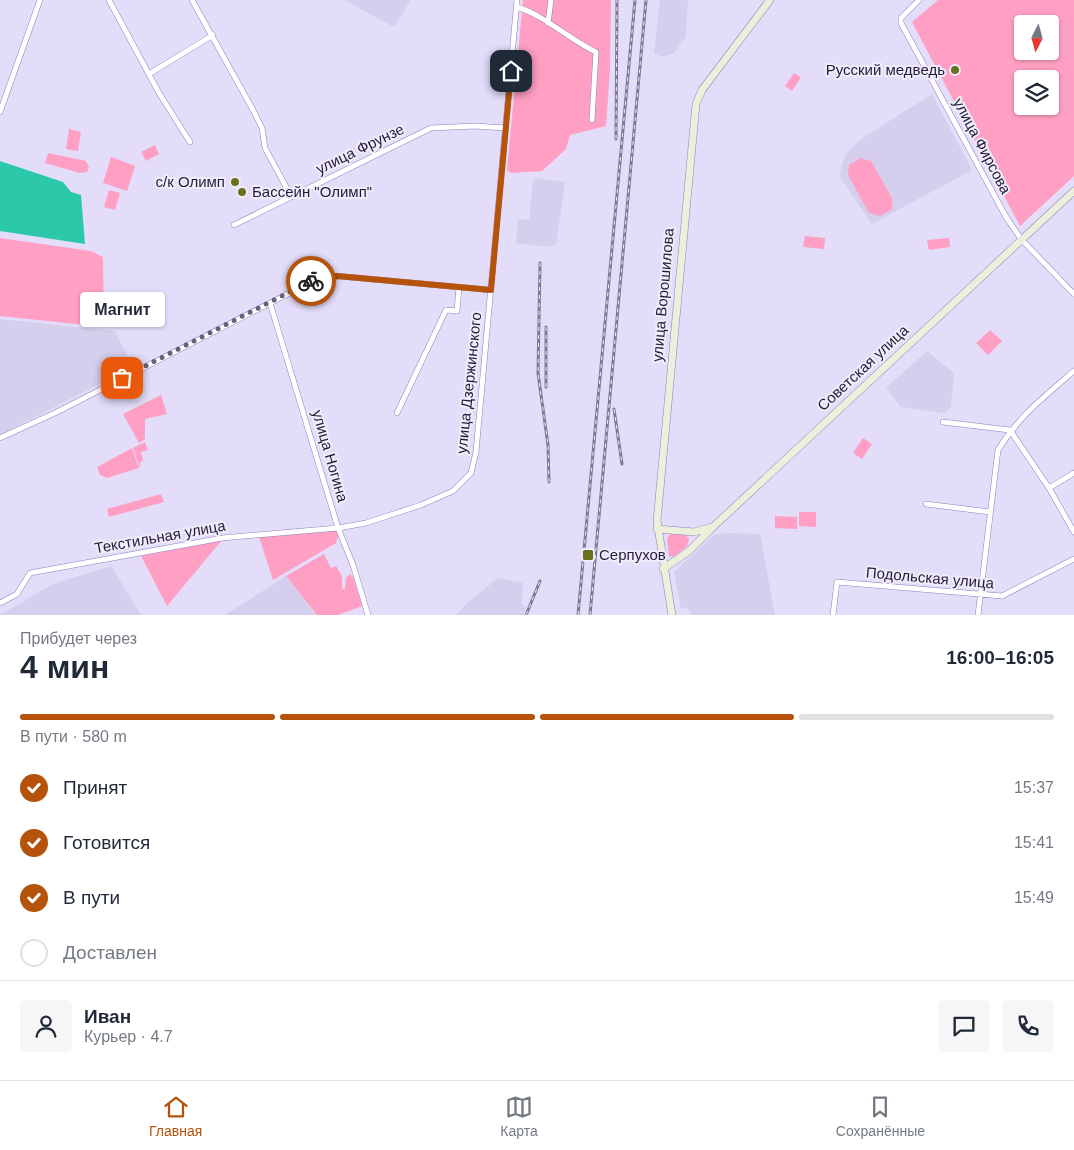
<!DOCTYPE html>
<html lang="ru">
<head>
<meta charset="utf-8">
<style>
  body { margin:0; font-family:Helvetica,sans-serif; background:#f6f6f7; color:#1f2937; height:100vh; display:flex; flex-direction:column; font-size:19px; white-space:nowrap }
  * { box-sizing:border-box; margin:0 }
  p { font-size:16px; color:#747a83 }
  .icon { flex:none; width:28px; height:28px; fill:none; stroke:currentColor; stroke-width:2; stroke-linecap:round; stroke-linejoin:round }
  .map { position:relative; height:615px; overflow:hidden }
  .side { display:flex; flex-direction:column; background:#fff; flex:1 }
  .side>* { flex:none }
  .needle { width:32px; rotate:186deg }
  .buttons { position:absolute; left:1014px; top:15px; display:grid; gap:10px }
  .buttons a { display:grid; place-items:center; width:45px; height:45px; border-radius:5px; background:#fff; box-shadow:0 1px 4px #0004; font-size:25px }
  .pin { position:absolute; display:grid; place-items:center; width:42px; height:42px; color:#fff; margin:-21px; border-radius:10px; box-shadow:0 2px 8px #0006 }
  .courier { position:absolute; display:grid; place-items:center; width:50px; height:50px; margin:-25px; border:4px solid #b45309; border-radius:50%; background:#fff; color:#222; box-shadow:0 1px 6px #0007 }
  .bubble { position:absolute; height:35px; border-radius:5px; background:#fff; box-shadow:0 1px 4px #0004; font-size:16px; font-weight:700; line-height:35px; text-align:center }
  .summary em { font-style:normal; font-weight:700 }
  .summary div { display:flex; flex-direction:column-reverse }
  .summary { display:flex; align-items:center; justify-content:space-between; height:85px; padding:0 20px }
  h1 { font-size:32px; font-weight:700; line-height:38px }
  .bar { display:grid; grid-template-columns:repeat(4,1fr); gap:8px 5px; align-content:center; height:60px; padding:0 20px }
  .bar i { height:6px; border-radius:4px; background:#e0e1e3 }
  .bar .on { background:#b45309 }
  .bar p { grid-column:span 4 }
  .line { display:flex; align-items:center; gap:12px; padding:0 20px; border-top:1px solid #e0e1e3 }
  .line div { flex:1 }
  .round { display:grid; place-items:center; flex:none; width:52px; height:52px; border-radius:5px; background:#f6f6f7 }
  ol { padding:0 20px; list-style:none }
  li { display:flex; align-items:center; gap:15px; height:55px }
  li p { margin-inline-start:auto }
  li .icon { padding:5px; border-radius:50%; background:#b45309; color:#fff; stroke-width:4 }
  li:last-child { color:#747a83 }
  li i { width:28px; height:28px; border:2px solid #e0e1e3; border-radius:50% }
  .tab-bar { display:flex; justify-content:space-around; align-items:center; height:70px; border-top:1px solid #e0e1e3; background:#fff; font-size:14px; color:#747a83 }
  .tab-bar a { display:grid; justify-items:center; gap:2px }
  .tab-bar .on { color:#b45309 }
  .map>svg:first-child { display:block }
  .built { fill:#d5ceed }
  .green { fill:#ff9fc3; fill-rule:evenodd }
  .water { fill:#2bc8aa }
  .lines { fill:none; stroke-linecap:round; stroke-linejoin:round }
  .street-casing { stroke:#907ec2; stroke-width:6 }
  .secondary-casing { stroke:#907ec2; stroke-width:8 }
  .street { stroke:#fff; stroke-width:5 }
  .secondary { stroke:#ecefda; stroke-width:7 }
  .rail-casing { stroke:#807995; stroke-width:3 }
  .rail { stroke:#f0ecfb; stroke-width:1; stroke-dasharray:4; stroke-linecap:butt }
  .done { stroke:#67607b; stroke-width:5; stroke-dasharray:0 9 }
  .route { stroke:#b45309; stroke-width:6 }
  .poi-dot { fill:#68721c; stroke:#f0ecfb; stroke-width:2 }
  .labels { text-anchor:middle; stroke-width:4; stroke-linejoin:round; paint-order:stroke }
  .poi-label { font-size:15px; fill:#241c37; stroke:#f0ecfb; text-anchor:end }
  .street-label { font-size:15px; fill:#241c37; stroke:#f0ecfb }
</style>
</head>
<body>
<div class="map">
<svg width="1074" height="615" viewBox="0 0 1074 615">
  <rect width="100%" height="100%" fill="#e3ddfa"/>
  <path class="built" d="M 344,0 L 411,0 L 394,27 Z
    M 660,0 L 688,0 L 686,37 L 673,54 L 662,57 L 654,53 Z
    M 932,94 L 972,170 L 872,224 L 839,176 L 845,155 L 861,139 Z
    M 536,178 L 565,182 L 556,244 L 548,247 L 516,243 L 518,219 L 529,220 L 533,180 Z
    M 0,319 L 115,331 L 133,367 L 0,435 Z
    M 927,351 L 954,373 L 951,407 L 944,413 L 901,407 L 886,388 Z
    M 726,533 L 760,534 L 775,615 L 692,615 L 688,609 L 681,608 L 674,572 L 714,535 Z
    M 111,566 L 141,615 L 0,615 L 53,584 Z
    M 286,576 L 316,615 L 225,615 Z
    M 498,578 L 523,583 L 522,603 L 526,608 L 523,615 L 456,615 L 465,605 Z"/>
  <path class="green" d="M 523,0 L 611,0 L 610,70 L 606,126 L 570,135 L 566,149 L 542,171 L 511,173 L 507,170 Z
    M 938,0 L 1074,0 L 1074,176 L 1020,226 L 912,22 ZM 1022,24 L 1050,24 L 1050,51 L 1022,51 ZM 1022,79 L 1050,79 L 1050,106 L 1022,106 Z
    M 794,73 L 801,77 L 792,91 L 785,86 Z
    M 69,129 L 81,132 L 78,151 L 66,149 Z
    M 155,145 L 159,154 L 146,161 L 141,152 Z
    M 48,153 L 86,161 L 89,167 L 87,172 L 80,173 L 45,163 Z
    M 111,157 L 135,166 L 127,191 L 103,183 Z
    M 860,158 L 871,161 L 892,198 L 892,209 L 880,216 L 869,213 L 848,175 L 849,165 Z
    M 109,190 L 120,193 L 115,210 L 104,207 Z
    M 805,236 L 825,238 L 824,249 L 803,247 Z
    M 0,238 L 91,251 L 103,257 L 104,327 L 0,316 Z
    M 949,238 L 950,247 L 929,250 L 927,240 Z
    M 990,330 L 1002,341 L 988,355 L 976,343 Z
    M 161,395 L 167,414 L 145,419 L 145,439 L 139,443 L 123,414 Z
    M 863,438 L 872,444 L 862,459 L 853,453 Z
    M 145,442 L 148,450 L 141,452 L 143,461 L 140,462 L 140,468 L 133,448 Z
    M 132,448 L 139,468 L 107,478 L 100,475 L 97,467 Z
    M 161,494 L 164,502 L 109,517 L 107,509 Z
    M 799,512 L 816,512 L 816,527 L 799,526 Z
    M 775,516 L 797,517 L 797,529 L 775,528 Z
    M 340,529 L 336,543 L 273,580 L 258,534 Z
    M 670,534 L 685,535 L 689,539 L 687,546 L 674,557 L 669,556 L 667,539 Z
    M 222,540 L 167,606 L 141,556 Z
    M 324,554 L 331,568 L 336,566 L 342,576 L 342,589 L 345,589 L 346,578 L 350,574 L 353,577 L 362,606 L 338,615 L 317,615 L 286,576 Z"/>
  <path class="water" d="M 0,161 L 63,182 L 71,192 L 81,195 L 85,244 L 0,231 Z"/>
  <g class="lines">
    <defs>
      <path id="street" d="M 109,0 L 159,93 L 190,142
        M 192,0 L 253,110 L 262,128 L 265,148 L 291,196
        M 919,0 L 901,18 L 901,23 L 1006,217 L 1021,239 L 1074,294
        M 517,7 C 546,16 568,39 596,52 L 592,120
        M 548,23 L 551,0
        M 149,74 L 213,35
        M 0,112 L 40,0
        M 234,225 L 431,128 L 475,126 L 505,128
        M 270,303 L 338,528 L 353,565 L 368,615
        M 397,413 L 446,310 L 457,311 L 459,287
        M 943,422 L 1010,430
        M 1010,430 L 1049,488 L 1074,532
        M 0,438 L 57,412 L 319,278 L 337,276 L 491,290
        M 1049,488 L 1074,473
        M 926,504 L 990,512
        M 0,603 L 17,594 L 30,573 L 222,538 L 338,528 L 366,523 L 421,505 L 453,491 L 471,473 L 476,452 L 517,0
        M 833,615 L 837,582 L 1002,596 L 1074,559
        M 978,615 L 998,450 C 1018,417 1045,396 1074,371"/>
      <path id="secondary" d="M 657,529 L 694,532 L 713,527 L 1074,191
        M 663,569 L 689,551 L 711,529
        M 672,615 L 657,521 L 696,104 L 702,90 L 770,0"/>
    </defs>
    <use href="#street" class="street-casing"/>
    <use href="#secondary" class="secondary-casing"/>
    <use href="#street" class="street"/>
    <use href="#secondary" class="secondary"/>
    <defs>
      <path id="rail" d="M 616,139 L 617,0
        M 540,263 L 538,373 L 548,445 L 549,482
        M 546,387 L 546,327
        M 614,409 L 622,464
        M 526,615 L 540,581
        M 578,615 L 635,0
        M 590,615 L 646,0"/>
    </defs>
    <use href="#rail" class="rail-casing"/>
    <use href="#rail" class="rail"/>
  </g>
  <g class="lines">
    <path class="done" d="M 122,378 L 311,281"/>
    <path class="route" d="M 311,281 L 319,278 L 337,276 L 491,290 L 511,71"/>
  </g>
  <g class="poi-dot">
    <circle cx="955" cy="70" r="5"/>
    <circle cx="235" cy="182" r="5"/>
    <circle cx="242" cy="192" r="5"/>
    <rect x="582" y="549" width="12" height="12" rx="2.5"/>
  </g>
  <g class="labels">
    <g class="poi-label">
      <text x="945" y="75">Русский медведь</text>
      <text x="225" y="187">с/к Олимп</text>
      <text x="252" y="197" text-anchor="start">Бассейн "Олимп"</text>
      <text x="599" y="560" text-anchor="start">Серпухов</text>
    </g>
    <g class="street-label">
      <text transform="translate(982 146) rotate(62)" y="5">улица Фирсова</text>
      <text transform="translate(360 149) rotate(-26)" y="5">улица Фрунзе</text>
      <text transform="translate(663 295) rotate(-85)" y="5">улица Ворошилова</text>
      <text transform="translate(863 368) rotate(-43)" y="5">Советская улица</text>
      <text transform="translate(469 383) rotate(-84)" y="5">улица Дзержинского</text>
      <text transform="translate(330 456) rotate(74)" y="5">улица Ногина</text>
      <text transform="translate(160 537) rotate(-10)" y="5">Текстильная улица</text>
      <text transform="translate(930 578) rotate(5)" y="5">Подольская улица</text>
    </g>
  </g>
</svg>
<div class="buttons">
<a><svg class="needle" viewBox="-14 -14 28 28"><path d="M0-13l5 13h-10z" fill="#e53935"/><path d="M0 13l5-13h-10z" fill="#747a83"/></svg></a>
<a><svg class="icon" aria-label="layers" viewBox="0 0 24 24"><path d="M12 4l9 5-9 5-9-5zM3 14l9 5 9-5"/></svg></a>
</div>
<div class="pin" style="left:122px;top:378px;background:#ea580c"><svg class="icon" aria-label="bag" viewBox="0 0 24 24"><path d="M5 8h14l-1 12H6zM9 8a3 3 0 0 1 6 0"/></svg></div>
<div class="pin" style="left:511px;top:71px;background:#1f2937"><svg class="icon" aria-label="home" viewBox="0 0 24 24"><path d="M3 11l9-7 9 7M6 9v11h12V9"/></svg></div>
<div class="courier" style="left:311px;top:281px"><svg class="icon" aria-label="bike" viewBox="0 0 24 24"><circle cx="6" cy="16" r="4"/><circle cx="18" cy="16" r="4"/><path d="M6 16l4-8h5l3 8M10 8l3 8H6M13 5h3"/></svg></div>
<div class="bubble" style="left:80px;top:292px;width:85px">Магнит</div>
</div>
<section class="side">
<div class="summary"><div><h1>4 мин</h1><p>Прибудет через</p></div><em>16:00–16:05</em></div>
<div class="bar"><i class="on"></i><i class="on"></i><i class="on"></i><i></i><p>В пути · 580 m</p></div>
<ol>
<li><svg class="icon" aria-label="check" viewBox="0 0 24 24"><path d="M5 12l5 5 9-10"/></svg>Принят<p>15:37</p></li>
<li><svg class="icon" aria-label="check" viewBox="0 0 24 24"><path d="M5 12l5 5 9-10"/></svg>Готовится<p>15:41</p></li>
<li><svg class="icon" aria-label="check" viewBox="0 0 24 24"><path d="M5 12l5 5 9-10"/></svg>В пути<p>15:49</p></li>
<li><i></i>Доставлен</li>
</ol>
<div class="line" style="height:90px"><a class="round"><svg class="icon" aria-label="person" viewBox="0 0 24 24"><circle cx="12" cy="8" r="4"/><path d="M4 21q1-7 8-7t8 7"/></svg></a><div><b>Иван</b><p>Курьер · 4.7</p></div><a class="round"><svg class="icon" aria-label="chat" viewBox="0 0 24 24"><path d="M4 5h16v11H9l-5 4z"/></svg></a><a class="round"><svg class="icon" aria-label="phone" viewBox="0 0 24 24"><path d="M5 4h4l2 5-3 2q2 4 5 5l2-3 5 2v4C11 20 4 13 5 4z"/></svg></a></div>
</section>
<nav class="tab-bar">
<a class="on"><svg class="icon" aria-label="home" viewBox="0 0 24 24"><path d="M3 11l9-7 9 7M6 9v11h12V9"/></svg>Главная</a>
<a><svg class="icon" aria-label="map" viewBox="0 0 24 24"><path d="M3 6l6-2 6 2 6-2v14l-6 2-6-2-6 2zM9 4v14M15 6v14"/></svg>Карта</a>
<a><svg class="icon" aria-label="saved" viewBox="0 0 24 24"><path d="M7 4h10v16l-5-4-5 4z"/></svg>Сохранённые</a>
</nav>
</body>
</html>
